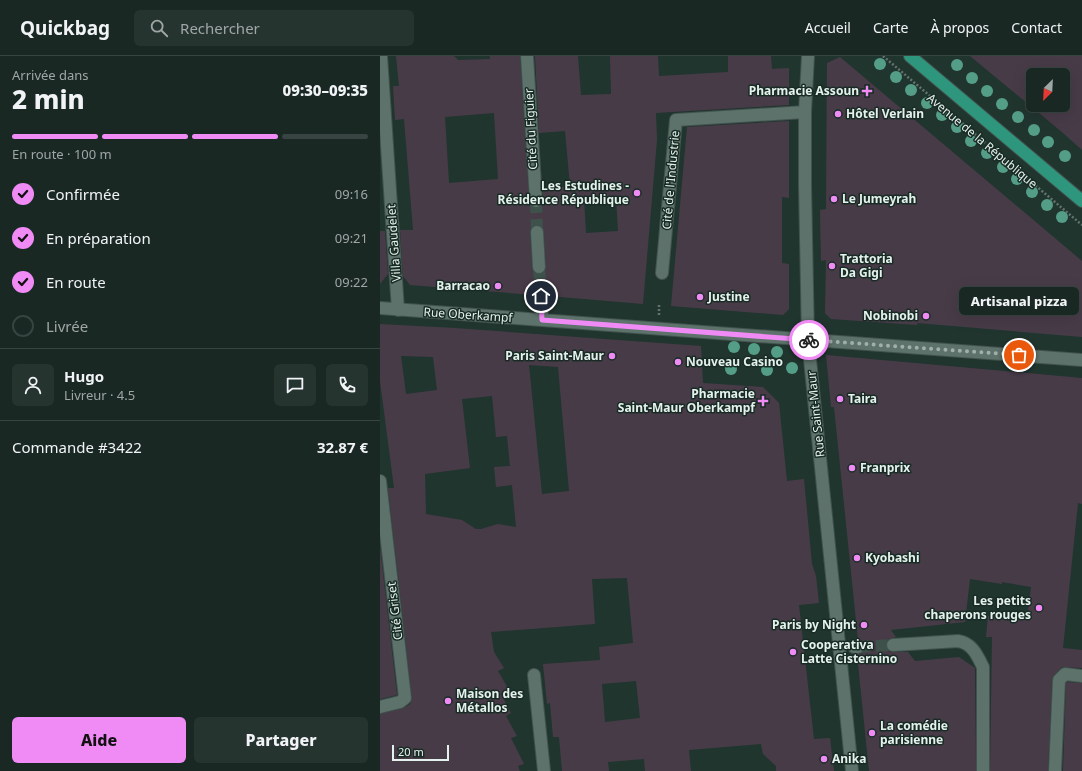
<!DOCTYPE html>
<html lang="fr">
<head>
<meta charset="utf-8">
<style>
  body { margin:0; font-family:"Noto Sans",sans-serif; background:#263430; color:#f1f3f6; height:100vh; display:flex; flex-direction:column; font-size:15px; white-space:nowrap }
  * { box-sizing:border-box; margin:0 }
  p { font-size:13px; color:#9fa6a6 }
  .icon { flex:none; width:22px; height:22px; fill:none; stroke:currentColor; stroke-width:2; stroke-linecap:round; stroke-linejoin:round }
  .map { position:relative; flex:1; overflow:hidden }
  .sheet { display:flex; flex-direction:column; background:#192823; width:380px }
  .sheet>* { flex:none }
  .needle { width:26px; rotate:204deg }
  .controls { position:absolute; left:646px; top:12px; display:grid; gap:8px }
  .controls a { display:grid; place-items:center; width:44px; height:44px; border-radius:6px; background:#192823; box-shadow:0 4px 16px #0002,0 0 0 1px #374441; font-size:20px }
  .scale { position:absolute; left:12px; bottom:10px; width:57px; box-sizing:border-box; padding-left:4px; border:2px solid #e5f1ec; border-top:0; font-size:11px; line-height:14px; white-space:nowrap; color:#e5f1ec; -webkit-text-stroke:3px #182b25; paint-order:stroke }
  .pin { position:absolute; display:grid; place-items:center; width:34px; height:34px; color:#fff; margin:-17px; border:2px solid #fff; border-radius:50%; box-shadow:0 1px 4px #0007 }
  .courier { position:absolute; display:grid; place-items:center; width:40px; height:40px; margin:-20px; border:3px solid #f08bf5; border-radius:50%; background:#fff; color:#222; box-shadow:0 1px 5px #0007 }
  .bubble { position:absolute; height:28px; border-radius:6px; background:#192823; box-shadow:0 4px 16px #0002,0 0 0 1px #374441; font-size:13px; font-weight:800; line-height:28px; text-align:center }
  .head em { font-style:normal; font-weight:800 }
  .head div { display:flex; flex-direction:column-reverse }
  .head { display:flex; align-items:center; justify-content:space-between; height:68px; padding:0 12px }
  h1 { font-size:26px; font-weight:800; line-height:30px }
  .bar { display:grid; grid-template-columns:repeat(4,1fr); gap:6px 4px; align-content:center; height:48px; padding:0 12px }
  .bar i { height:5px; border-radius:3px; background:#374441 }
  .bar .current { background:#f08bf5 }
  .bar p { grid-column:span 4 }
  .line { display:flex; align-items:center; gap:10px; padding:0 12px; border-top:1px solid #374441 }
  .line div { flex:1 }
  .round { display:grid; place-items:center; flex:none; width:42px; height:42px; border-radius:6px; background:#263430 }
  ol { padding:0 12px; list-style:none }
  li { display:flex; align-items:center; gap:12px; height:44px }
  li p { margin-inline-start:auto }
  li .icon { padding:4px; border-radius:50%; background:#f08bf5; color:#111; stroke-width:4 }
  li:last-child { color:#9fa6a6 }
  li i { width:22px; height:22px; border:2px solid #374441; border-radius:50% }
  .cta { display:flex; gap:8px; margin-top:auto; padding:8px 12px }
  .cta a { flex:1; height:46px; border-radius:6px; background:#f08bf5; color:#111; font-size:16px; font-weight:800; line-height:46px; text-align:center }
  .cta a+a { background:#263430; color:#f1f3f6 }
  header { display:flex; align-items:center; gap:24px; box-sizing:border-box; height:56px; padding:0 20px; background:#192823; border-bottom:1px solid #374441 }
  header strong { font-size:19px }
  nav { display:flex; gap:22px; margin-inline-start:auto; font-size:14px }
  .search { width:280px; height:36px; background:#263430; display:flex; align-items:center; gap:10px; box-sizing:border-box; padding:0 14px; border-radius:6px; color:#9fa6a6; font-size:15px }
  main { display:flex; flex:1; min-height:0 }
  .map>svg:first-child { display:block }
  .building { fill:#483b48; fill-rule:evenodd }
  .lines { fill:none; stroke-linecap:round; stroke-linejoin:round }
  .minor-tunnel { stroke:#3e514b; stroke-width:12; stroke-dasharray:12 6; stroke-linecap:butt }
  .minor-casing { stroke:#42534e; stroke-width:14 }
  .major-casing { stroke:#42534e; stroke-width:14 }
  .path { stroke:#63746f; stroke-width:2.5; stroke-dasharray:2 2; stroke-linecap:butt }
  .minor { stroke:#5d726b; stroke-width:12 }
  .major { stroke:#2f967e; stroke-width:12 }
  .tree { fill:#549e88 }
  .done { stroke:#a0afaa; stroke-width:4; stroke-dasharray:0 7.2 }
  .route { stroke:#f08bf5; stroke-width:5 }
  .poi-dot { fill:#f08bf5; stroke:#182b25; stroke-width:1.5 }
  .labels { text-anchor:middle; stroke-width:3; stroke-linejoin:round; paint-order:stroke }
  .poi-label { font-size:12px; font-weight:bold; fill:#e5f1ec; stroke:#182b25; text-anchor:start }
  .street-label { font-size:12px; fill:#e5f1ec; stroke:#182b25 }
</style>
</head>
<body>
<header>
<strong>Quickbag</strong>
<div class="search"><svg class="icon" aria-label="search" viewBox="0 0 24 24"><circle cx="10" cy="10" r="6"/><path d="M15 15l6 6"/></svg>Rechercher</div>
<nav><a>Accueil</a><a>Carte</a><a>À propos</a><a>Contact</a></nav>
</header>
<main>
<section class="sheet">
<div class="head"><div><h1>2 min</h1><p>Arrivée dans</p></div><em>09:30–09:35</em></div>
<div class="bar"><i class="current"></i><i class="current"></i><i class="current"></i><i></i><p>En route · 100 m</p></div>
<ol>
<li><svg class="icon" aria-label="check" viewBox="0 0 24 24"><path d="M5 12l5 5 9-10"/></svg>Confirmée<p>09:16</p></li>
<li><svg class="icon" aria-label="check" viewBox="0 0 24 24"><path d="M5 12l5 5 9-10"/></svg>En préparation<p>09:21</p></li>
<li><svg class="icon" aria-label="check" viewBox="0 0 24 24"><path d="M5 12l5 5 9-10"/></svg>En route<p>09:22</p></li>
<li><i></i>Livrée</li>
</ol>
<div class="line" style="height:72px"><a class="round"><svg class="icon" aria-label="person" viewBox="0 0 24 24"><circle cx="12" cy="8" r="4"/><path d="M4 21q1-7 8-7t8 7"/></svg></a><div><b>Hugo</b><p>Livreur · 4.5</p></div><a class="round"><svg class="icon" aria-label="chat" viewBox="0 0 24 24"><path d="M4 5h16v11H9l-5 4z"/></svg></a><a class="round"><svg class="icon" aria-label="phone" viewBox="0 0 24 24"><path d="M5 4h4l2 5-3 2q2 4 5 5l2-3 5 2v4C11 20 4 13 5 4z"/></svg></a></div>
<div class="line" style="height:52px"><div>Commande #3422</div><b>32.87 €</b></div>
<div class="cta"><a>Aide</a><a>Partager</a></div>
</section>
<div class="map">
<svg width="702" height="715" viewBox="0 0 702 715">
  <rect width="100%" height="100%" fill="#21352f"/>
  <path class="building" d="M 16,0 L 74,0 L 78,4 L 110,3 L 110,0 L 140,0 L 149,145 L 150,149 L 156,152 L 163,148 L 163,133 L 190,130 L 185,75 L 159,77 L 155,0 L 198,0 L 201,39 L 231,38 L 230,0 L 278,0 L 279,20 L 348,16 L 348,0 L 391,0 L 392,13 L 409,12 L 409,49 L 276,57 L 277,84 L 263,248 L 169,240 L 167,236 L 161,233 L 157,234 L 154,239 L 30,229 L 23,220 L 20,174 L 33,174 L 24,63 L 15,64 L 13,30 L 19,30 ZM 114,57 L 118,123 L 69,127 L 65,61 ZM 236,141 L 238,175 L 206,177 L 204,143 ZM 156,169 L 161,170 L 164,176 L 166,211 L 163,217 L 159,218 L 153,215 L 152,211 L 150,176 L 151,172 Z
    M 590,0 L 702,0 L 702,94 L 683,77 ZM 653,19 L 683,19 L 683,49 L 653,49 Z
    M 460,1 L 702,205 L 702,281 L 537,267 L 537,269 L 451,263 L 445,257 L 446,204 L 441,205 L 440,154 L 446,153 L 447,7 Z
    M 409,65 L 409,142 L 402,141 L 402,207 L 409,208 L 409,253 L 403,259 L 291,250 L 307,71 Z
    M 0,175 L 5,175 L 8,218 L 0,228 Z
    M 0,268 L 75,272 L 321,290 L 323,327 L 383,331 L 399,347 L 407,425 L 424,423 L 432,508 L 436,520 L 439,547 L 419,549 L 434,683 L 450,682 L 454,715 L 396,715 L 396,710 L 383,698 L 381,688 L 309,694 L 311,715 L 265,715 L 264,703 L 228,706 L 229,715 L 182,715 L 179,681 L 173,681 L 170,647 L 167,648 L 163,608 L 220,604 L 219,591 L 253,587 L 247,522 L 212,523 L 215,568 L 111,576 L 114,596 L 124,612 L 118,615 L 129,634 L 121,638 L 131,657 L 126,660 L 137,680 L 131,682 L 144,708 L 138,710 L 140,715 L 0,715 L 0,658 L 24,652 L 30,648 L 32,642 L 8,432 L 14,432 L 0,325 ZM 21,300 L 53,301 L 57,334 L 26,338 ZM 149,309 L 178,311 L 189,435 L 162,438 ZM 112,340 L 116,381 L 127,380 L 130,410 L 114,411 L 116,431 L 132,429 L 136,471 L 118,468 L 101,473 L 96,473 L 82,464 L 46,458 L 45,418 L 90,412 L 82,343 ZM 256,625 L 260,662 L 225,666 L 222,628 Z
    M 446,299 L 702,322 L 702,448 L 698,447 L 683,592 L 702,594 L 702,612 L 682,611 L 674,619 L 672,623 L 668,715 L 610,715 L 612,581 L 606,581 L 608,560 L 647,564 L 651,531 L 622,526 L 622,528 L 590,523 L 585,566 L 511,574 L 516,581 L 509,583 L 506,589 L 510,596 L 528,596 L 535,605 L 579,601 L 595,612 L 596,715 L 489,715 L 477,598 L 482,597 L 485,591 L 482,585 L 478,584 L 454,351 L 451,351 Z
    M 0,491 L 17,639 L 0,643 Z
    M 688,626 L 702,627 L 702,715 L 683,715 L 686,627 Z"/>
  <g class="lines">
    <path class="minor-tunnel" d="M 156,145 L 157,176
      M 159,211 L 161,240
      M 478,591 L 513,589"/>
    <defs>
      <path id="minor" d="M 1,0 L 18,254
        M 147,0 L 156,145
        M 428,0 L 425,56 L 425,129 L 428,284 L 472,715
        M 157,176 L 159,211
        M 282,217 L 296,64 L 425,56
        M 161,240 L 162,264
        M 0,252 L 702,304
        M 0,425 L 25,642 L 20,646 L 0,651
        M 513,589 L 578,585 C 592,587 597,599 603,611 L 603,715
        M 474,591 L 478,591
        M 154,619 L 164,715
        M 675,715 L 679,624 L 685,618 L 702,620"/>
      <path id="major" d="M 530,0 L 702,145"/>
    </defs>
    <use href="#minor" class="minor-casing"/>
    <use href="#major" class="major-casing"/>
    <path class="path" d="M 503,0 L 702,169
      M 279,259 L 279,249"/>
    <use href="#minor" class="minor"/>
    <use href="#major" class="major"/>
  </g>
  <g class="tree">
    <circle cx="500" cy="8" r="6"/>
    <circle cx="577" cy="9" r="6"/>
    <circle cx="516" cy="21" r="6"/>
    <circle cx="592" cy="22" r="6"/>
    <circle cx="531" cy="34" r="6"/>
    <circle cx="607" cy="35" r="6"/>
    <circle cx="547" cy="47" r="6"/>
    <circle cx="622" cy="48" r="6"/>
    <circle cx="562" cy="59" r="6"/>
    <circle cx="638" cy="61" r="6"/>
    <circle cx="577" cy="71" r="6"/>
    <circle cx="654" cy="74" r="6"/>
    <circle cx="591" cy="85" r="6"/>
    <circle cx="668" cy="86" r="6"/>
    <circle cx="607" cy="97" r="6"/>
    <circle cx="685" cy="100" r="6"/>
    <circle cx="623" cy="111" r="6"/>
    <circle cx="637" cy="123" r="6"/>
    <circle cx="652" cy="136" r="6"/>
    <circle cx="667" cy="149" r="6"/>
    <circle cx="682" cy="161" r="6"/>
    <circle cx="354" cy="291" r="6"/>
    <circle cx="374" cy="293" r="6"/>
    <circle cx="397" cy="296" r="6"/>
    <circle cx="412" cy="312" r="6"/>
    <circle cx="351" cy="313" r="6"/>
    <circle cx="387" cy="314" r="6"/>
  </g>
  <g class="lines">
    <path class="done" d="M 429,284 L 639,299"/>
    <path class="route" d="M 161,240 L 162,264 L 429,284"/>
  </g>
  <g class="poi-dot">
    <path d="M485 29h4v4h4v4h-4v4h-4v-4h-4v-4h4z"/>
    <circle cx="458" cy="58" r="4"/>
    <circle cx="257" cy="137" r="4"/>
    <circle cx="454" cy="143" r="4"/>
    <circle cx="452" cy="210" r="4"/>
    <circle cx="118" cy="230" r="4"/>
    <circle cx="320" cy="241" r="4"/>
    <circle cx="546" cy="260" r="4"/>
    <circle cx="232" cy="300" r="4"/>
    <circle cx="298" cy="306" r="4"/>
    <circle cx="460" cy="343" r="4"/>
    <path d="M381 339h4v4h4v4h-4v4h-4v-4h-4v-4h4z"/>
    <circle cx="472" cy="412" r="4"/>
    <circle cx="477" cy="502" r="4"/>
    <circle cx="659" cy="552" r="4"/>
    <circle cx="484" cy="569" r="4"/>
    <circle cx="413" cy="596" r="4"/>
    <circle cx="68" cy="645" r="4"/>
    <circle cx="492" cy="677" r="4"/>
    <circle cx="444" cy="703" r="4"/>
  </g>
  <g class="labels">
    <g class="poi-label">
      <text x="479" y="39" text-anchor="end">Pharmacie Assoun</text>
      <text x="466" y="62">Hôtel Verlain</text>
      <text x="249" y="134" text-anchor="end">Les Estudines -<tspan x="249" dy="14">Résidence République</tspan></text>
      <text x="462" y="147">Le Jumeyrah</text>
      <text x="460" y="207">Trattoria<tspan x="460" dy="14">Da Gigi</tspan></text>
      <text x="110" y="234" text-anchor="end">Barracao</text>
      <text x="328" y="245">Justine</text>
      <text x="538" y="264" text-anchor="end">Nobinobi</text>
      <text x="224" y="304" text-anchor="end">Paris Saint-Maur</text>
      <text x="306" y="310">Nouveau Casino</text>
      <text x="375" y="342" text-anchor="end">Pharmacie<tspan x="375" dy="14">Saint-Maur Oberkampf</tspan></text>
      <text x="468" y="347">Taira</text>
      <text x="480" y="416">Franprix</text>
      <text x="485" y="506">Kyobashi</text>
      <text x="651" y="549" text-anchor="end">Les petits<tspan x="651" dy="14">chaperons rouges</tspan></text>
      <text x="476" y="573" text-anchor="end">Paris by Night</text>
      <text x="421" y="593">Cooperativa<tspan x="421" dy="14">Latte Cisternino</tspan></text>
      <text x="76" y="642">Maison des<tspan x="76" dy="14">Métallos</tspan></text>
      <text x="500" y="674">La comédie<tspan x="500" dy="14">parisienne</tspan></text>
      <text x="452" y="707">Anika</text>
    </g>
    <g class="street-label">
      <text transform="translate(151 73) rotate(-93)" y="4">Cité du Figuier</text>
      <text transform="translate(602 85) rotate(40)" y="4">Avenue de la République</text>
      <text transform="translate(291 124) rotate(-85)" y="4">Cité de l'Industrie</text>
      <text transform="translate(14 187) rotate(-94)" y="4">Villa Gaudelet</text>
      <text transform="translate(88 259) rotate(4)" y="4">Rue Oberkampf</text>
      <text transform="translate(436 358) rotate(-96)" y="4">Rue Saint-Maur</text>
      <text transform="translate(15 555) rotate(-97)" y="4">Cité Griset</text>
    </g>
  </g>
</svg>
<div class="controls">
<a><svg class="needle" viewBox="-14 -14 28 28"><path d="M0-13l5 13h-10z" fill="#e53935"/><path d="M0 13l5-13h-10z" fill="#9fa6a6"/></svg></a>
</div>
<div class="scale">20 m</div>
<div class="pin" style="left:639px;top:299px;background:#ea580c"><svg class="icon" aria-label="bag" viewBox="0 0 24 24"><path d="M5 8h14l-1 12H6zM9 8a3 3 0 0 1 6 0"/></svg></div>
<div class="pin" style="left:161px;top:240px;background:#1f2937"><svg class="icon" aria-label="home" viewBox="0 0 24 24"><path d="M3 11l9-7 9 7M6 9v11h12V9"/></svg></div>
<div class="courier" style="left:429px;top:284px"><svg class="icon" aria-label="bike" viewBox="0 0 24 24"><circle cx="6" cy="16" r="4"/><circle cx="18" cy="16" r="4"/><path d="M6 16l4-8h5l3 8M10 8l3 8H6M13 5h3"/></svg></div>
<div class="bubble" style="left:579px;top:231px;width:120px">Artisanal pizza</div>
</div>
</main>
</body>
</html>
